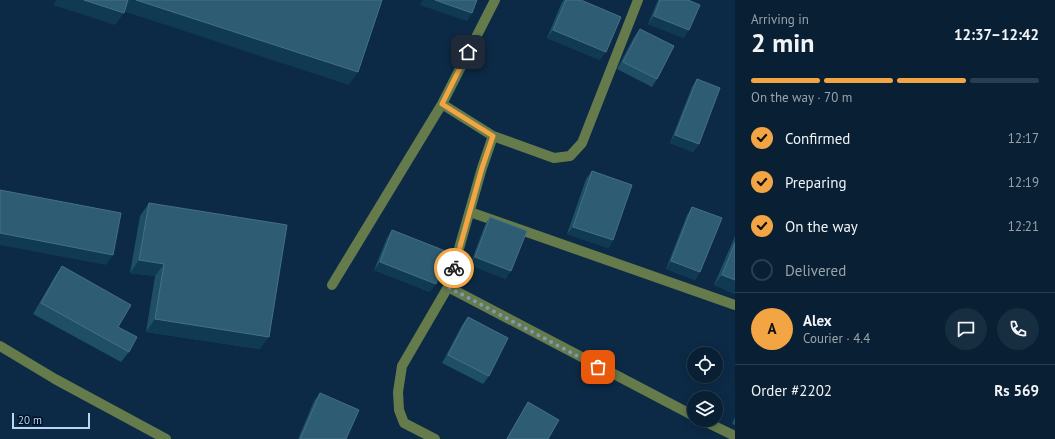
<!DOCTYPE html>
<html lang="en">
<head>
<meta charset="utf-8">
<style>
  body { margin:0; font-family:"PT Sans",sans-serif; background:#172d40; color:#f1f3f6; height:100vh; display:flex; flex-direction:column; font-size:15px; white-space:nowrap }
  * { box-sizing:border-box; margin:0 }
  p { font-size:13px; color:#99a3ac }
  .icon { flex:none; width:22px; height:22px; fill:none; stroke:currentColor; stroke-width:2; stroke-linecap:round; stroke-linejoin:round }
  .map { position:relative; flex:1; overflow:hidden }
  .drawer { display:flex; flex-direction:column; background:#092034; width:320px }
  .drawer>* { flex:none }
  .fabs { position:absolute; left:687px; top:347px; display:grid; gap:8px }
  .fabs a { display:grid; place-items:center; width:36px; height:36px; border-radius:50%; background:#092034; box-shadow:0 2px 10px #0003,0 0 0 1px #293e4f; font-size:20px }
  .scale { position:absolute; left:12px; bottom:10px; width:78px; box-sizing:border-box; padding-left:4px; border:2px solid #b8d5f3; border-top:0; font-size:11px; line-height:14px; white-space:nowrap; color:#b8d5f3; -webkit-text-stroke:3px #001227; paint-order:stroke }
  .pin { position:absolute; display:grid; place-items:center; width:34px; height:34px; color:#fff; margin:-17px; border-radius:8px; box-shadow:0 2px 6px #0006 }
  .courier { position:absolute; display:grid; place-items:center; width:40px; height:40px; margin:-20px; border:3px solid #f2a542; border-radius:50%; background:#fff; color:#222; box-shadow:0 1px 5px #0007 }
  .headline em { font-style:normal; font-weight:800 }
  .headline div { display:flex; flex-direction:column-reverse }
  .headline { display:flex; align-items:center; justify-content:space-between; height:68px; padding:0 16px }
  h1 { font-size:26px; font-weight:800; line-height:30px }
  .bar { display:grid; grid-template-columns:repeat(4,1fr); gap:6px 4px; align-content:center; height:48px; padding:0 16px }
  .bar i { height:5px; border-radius:3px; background:#293e4f }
  .bar .current { background:#f2a542 }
  .bar p { grid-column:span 4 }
  .line { display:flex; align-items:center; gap:10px; padding:0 16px; border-top:1px solid #293e4f }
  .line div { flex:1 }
  .round { display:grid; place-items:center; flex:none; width:42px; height:42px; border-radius:21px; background:#172d40 }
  ol { padding:0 16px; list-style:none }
  li { display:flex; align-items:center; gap:12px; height:44px }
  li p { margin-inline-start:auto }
  li .icon { padding:4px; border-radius:50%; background:#f2a542; color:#111; stroke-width:4 }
  li:last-child { color:#99a3ac }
  li i { width:22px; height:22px; border:2px solid #293e4f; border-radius:50% }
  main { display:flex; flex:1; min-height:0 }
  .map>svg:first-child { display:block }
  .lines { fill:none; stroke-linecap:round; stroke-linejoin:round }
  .minor { stroke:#657b4b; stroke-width:10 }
  .wall { fill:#1e4f64 }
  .shaded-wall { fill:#103a51 }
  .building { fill:#2e5d73; stroke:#447087 }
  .done { stroke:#7c99b6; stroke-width:4; stroke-dasharray:0 7.2 }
  .route { stroke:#f2a542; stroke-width:5 }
</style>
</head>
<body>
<main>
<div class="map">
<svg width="735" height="439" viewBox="0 0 735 439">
  <rect width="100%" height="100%" fill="#0c2a46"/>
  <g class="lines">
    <path class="minor" d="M 495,0 L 442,104 L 493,136 L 482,168 L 448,287 L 694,416
      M 493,136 L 554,158 L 570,156 L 582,143 L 638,0
      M 470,212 L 735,305
      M 332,285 L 442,104
      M 0,346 L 55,379 L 166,439
      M 702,420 L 735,436
      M 435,439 L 404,423 L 399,410 L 398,392 L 402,366 L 448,287"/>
  </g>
  <path class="wall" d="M 564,0 L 581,0 L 600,60 L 547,38 L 562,2 Z
    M 658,0 L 688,0 L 684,38 L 648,24 Z
    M 640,29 L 657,79 L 652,87 L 617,69 L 634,37 Z
    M 697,79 L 699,144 L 693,152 L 670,143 L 692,87 Z
    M 592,171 L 613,240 L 608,248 L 567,234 L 586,179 Z
    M 149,203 L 260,349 L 146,332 L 155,276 L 130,273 L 140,216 Z
    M 692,207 L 700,272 L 695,280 L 666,269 L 687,215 Z
    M 490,217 L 506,279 L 470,265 L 485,225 Z
    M 392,230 L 430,292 L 374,270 L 387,238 Z
    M 735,236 L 735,294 L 714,285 Z
    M 62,266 L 118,327 L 129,352 L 121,362 L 33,314 L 55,276 Z
    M 468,317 L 489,376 L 483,384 L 442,363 L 462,325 Z
    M 320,393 L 346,439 L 298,439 L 314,401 Z
    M 528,402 L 548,439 L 506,439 L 523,410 Z
    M 735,417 L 735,425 L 732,424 Z"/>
  <path class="shaded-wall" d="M 56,0 L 84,0 L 124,13 L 115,25 L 53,5 Z
    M 128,0 L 136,0 L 358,72 L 349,85 L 120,10 Z
    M 423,0 L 435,0 L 472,13 L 467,21 L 420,5 Z
    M 654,16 L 689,30 L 684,38 L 648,24 Z
    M 553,30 L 606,52 L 600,60 L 547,38 Z
    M 675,135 L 699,144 L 693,152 L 670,143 Z
    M 573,227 L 613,240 L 608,248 L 567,234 Z
    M 0,233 L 113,255 L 106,265 L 0,245 Z
    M 475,257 L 511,271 L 506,279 L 470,265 Z
    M 139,260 L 164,264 L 155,276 L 130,273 Z
    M 671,261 L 700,272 L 695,280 L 666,269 Z
    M 380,262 L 436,284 L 430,292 L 374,270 Z
    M 722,275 L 735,280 L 735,294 L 714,285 Z
    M 155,319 L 269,337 L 260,349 L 146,332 Z"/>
  <path class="building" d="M 84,0 L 128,0 L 124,13 Z
    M 136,0 L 382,0 L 358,72 Z
    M 435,0 L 477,0 L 472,13 Z
    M 566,0 L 581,0 L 621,17 L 606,52 L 553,30 Z
    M 660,0 L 688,0 L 700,5 L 689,30 L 654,16 Z
    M 640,29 L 674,46 L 657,79 L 623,62 Z
    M 697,79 L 720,88 L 699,144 L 675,135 Z
    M 592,171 L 632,185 L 613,240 L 573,227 Z
    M 0,190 L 121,213 L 113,255 L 0,233 Z
    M 149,203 L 287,225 L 269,337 L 155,319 L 164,264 L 139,260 Z
    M 692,207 L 722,218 L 700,272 L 671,261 Z
    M 490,217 L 527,231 L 511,271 L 475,257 Z
    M 392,230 L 448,252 L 436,284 L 380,262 Z
    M 735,243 L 735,280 L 722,275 Z
    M 62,266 L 131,305 L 118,327 L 137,337 L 129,352 L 41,303 Z
    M 468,317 L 508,338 L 489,376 L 448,355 Z
    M 320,393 L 359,410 L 346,439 L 300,439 Z
    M 528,402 L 559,420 L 548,439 L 507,439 Z"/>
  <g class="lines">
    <path class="done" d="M 454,268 L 448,287 L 598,367"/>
    <path class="route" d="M 454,268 L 482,168 L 493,136 L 442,104 L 468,52"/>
  </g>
</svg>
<div class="fabs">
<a><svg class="icon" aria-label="locate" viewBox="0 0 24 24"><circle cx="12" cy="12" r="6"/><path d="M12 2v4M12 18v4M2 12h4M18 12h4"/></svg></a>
<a><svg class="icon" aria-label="layers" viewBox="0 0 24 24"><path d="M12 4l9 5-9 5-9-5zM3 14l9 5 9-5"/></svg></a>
</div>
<div class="scale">20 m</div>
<div class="pin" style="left:598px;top:367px;background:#ea580c"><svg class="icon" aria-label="bag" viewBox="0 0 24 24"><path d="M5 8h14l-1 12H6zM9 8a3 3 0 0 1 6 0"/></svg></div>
<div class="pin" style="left:468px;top:52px;background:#1f2937"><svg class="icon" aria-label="home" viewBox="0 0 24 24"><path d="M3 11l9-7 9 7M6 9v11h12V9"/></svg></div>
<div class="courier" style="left:454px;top:268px"><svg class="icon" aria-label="bike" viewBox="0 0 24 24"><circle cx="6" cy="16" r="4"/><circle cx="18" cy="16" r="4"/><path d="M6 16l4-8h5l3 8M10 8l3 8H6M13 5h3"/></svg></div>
</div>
<section class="drawer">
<div class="headline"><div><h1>2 min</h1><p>Arriving in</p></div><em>12:37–12:42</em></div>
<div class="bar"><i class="current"></i><i class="current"></i><i class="current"></i><i></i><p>On the way · 70 m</p></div>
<ol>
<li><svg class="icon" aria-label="check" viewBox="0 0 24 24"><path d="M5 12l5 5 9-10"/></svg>Confirmed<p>12:17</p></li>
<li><svg class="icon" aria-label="check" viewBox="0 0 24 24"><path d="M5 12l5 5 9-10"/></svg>Preparing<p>12:19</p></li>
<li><svg class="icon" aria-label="check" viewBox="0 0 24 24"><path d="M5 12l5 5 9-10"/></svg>On the way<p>12:21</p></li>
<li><i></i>Delivered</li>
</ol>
<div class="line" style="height:72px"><b class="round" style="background:#f2a542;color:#111">A</b><div><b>Alex</b><p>Courier · 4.4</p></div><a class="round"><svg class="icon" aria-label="chat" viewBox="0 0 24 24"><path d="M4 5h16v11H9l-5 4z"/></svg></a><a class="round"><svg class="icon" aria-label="phone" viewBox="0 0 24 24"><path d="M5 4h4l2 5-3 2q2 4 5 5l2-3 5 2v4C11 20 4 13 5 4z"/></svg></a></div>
<div class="line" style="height:52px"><div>Order #2202</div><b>Rs 569</b></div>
</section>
</main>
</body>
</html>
